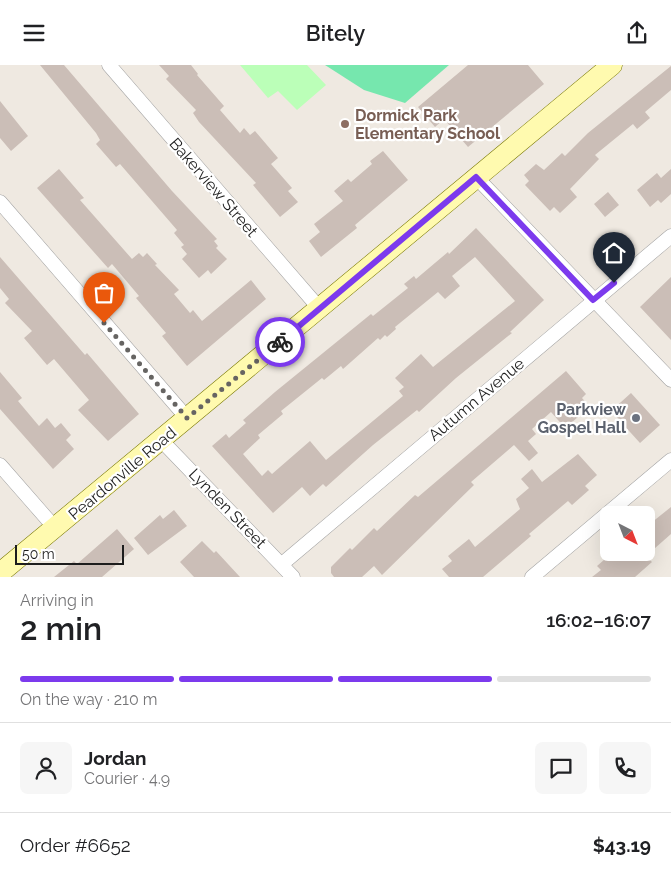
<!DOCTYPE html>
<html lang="en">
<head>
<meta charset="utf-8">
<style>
  body { margin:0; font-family:Raleway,sans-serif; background:#f6f6f6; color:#202124; height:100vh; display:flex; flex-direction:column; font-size:19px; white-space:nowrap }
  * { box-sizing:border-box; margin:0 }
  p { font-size:16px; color:#757577 }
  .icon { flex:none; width:28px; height:28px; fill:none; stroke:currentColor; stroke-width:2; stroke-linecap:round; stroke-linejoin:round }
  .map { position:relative; height:512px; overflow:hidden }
  .sheet { display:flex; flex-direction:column; background:#fff; flex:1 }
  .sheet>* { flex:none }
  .needle { width:32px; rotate:138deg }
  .tools { position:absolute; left:600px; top:441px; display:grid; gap:10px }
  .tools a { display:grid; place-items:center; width:55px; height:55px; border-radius:8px; background:#fff; box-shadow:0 5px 20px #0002; font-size:25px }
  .scale { position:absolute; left:15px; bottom:12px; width:109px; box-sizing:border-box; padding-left:5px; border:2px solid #1d1d1d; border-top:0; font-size:14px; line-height:18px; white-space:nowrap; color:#1d1d1d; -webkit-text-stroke:4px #fff; paint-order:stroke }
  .pin { position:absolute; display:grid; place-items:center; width:42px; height:42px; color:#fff; margin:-51px -21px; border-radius:50% 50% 50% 0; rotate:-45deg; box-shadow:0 0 5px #0007 }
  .pin .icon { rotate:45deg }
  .courier { position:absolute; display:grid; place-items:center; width:50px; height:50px; margin:-25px; border:4px solid #7c3aed; border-radius:50%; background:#fff; color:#222; box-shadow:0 1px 6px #0007 }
  .headline em { font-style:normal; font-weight:600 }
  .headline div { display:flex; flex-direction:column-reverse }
  .headline { display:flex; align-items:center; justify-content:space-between; height:85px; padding:0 20px }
  h1 { font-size:32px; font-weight:600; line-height:38px }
  .bar { display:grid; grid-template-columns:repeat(4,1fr); gap:8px 5px; align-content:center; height:60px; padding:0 20px }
  .bar i { height:6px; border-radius:4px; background:#e0e0e0 }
  .bar .active { background:#7c3aed }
  .bar p { grid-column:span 4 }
  .line { display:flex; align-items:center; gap:12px; padding:0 20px; border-top:1px solid #e0e0e0 }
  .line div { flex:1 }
  .round { display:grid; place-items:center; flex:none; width:52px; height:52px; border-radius:8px; background:#f6f6f6 }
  header { display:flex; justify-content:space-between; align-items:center; height:65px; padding:0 20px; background:#fff; font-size:22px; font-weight:600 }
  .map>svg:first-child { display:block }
  .park { fill:#bbffb8 }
  .pitch { fill:#76e7ae }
  .building { fill:#cbbeb7; fill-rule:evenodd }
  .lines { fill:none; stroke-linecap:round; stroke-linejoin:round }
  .street-casing { stroke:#a4a4a4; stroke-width:15 }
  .secondary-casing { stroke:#777600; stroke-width:21 }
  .street { stroke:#fff; stroke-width:14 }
  .secondary { stroke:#fffaaf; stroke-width:20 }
  .done { stroke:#666462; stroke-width:5; stroke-dasharray:0 9 }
  .route { stroke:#7c3aed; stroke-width:6 }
  .education-dot { fill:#8d6e63; stroke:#fff; stroke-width:2 }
  .worship-dot { fill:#6b7280; stroke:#fff; stroke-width:2 }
  .labels { text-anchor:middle; stroke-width:4.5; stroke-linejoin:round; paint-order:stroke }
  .education-label { font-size:16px; font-weight:bold; fill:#785e54; stroke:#fff; text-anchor:start }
  .street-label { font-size:16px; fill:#1d1d1d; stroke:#fff }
  .worship-label { font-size:16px; font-weight:bold; fill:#5b616d; stroke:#fff; text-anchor:end }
</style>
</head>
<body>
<header><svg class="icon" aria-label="menu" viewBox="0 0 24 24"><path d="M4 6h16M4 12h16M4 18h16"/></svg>Bitely<svg class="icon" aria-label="share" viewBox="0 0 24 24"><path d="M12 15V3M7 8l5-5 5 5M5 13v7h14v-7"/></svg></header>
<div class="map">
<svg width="671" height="512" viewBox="0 0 671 512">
  <rect width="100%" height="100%" fill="#efe9e1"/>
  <path class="park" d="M 240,0 L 307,0 L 326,20 L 297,45 L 278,26 L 268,33 Z"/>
  <path class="pitch" d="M 325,0 L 449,0 L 405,38 L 364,25 Z"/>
  <path class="building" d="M 40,0 L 64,0 L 172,126 L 217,174 L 214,176 L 218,181 L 216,183 L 227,194 L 211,209 L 208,205 L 199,213 L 182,194 L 187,189 L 181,182 L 184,180 L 174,168 L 177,165 L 120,99 L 116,102 L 96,79 L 100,75 L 96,68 Z
    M 159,0 L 191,0 L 198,9 L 197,10 L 224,41 L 220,45 L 240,68 L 244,63 L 250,70 L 255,66 L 278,93 L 271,99 L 292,123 L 288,126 L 298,137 L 280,152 L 253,120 L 256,118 L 199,57 L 193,48 L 196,45 L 166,14 L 169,11 Z
    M 468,0 L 528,0 L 544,19 L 468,82 L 444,54 L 435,62 L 418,42 Z
    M 671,1 L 671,25 L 645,47 L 650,53 L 637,64 L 633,59 L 595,90 L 599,94 L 570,124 L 577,132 L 560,148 L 554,142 L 550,146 L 525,120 L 529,116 L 524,110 L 536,99 L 544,105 L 562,88 L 565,91 L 588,68 Z
    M 0,36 L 28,71 L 11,86 L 0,73 Z
    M 383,86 L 408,115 L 355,160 L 357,163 L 321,192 L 309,176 L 320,167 L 314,159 L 343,136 L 334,126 L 348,114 L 351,117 L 372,99 L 370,96 Z
    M 59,104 L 84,133 L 80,135 L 132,194 L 139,188 L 143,192 L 147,188 L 157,199 L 155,200 L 179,225 L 174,229 L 190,248 L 193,245 L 202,256 L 251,215 L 266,234 L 187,301 L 162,271 L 166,268 L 136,233 L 139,231 L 112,199 L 108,203 L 37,123 Z
    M 671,104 L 671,129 L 661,138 L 658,135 L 650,142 L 637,125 L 657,108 L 661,113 Z
    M 608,127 L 619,140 L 605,152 L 594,139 Z
    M 476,163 L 544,235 L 510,267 L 512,268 L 456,313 L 419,347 L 417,345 L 373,380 L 326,422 L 323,419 L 310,431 L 302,422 L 273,448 L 212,381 L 226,369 L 229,373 L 246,358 L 243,355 L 275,327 L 371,249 L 373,251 L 408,223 L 404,219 L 414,211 L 416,214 L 448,187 L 449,189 ZM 475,192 L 515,236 L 433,302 L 421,289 L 395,313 L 404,322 L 399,326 L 403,331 L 326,395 L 310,376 L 272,409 L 268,405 L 262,411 L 243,389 L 260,373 L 258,370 L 283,349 L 281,346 L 322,313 L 324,315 L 341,301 L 343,304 L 378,273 L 380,275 L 385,270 L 387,272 L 396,264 L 395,262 L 438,227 L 445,234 L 460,221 L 452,211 Z
    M 0,192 L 85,290 L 87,288 L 139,349 L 108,376 L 78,345 L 89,335 L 54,294 L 47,300 L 24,273 L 32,266 L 5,238 L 9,234 L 0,223 Z
    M 671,212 L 671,275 L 640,242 Z
    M 566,306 L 586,329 L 582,333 L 590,342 L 565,363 L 551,347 L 532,364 L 536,369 L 528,376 L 538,388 L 529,396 L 514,380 L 471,417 L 474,420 L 382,510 L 374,501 L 362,512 L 334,512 L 331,508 L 331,502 L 350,483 L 352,485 L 374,463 L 377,466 L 415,430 L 418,432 Z
    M 0,307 L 22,333 L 18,336 L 39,361 L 47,353 L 55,363 L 61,358 L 71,370 L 66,375 L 74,384 L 53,404 L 0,344 Z
    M 631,328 L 660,360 L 640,378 L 611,346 Z
    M 578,389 L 597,410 L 585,421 L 589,425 L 572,440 L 568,436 L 529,469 L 531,471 L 483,512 L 449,512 L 442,504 L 452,496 L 448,491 L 469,474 L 475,482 L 520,444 L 516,434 L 529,423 L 521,414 L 532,404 L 542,417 Z
    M 671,442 L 671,469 L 646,491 L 646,462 Z
    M 174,445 L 187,461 L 148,490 L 134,473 L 160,450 L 163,454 Z
    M 117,464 L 134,484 L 102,512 L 54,512 L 74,496 L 77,499 Z
    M 202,476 L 214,488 L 216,486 L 240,512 L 194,512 L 180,497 Z
    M 612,488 L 643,488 L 652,497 L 635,512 L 592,512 L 601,505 L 597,501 Z"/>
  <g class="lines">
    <defs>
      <path id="street" d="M 109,0 L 320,244
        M 476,112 L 671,315
        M 0,137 L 187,353
        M 161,375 L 293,512
        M 0,400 L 55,463
        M 282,499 L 671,171
        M 532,512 L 671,395"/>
      <path id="secondary" d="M 0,508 L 612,0"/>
    </defs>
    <use href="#street" class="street-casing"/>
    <use href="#secondary" class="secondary-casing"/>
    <use href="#street" class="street"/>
    <use href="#secondary" class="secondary"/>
  </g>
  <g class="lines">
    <path class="done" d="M 104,258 L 187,353 L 280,277"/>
    <path class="route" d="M 280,277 L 476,112 L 593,235 L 614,218"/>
  </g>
  <circle class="education-dot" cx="345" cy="59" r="5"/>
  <circle class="worship-dot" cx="636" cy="353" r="5"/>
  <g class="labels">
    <g class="education-label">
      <text x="355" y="56">Dormick Park<tspan x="355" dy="18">Elementary School</tspan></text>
    </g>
    <g class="street-label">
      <text transform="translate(214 122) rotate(49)" y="6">Bakerview Street</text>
      <text transform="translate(476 334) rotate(-40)" y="6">Autumn Avenue</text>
      <text transform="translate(122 408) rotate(-40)" y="6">Peardonville Road</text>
      <text transform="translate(228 443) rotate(46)" y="6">Lynden Street</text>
    </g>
    <g class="worship-label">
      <text x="626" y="350">Parkview<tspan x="626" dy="18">Gospel Hall</tspan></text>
    </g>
  </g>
</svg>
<div class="tools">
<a><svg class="needle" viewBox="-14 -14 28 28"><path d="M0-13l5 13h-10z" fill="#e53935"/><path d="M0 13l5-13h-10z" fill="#757577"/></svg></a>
</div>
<div class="scale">50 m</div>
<div class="pin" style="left:104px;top:258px;background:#ea580c"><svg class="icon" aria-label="bag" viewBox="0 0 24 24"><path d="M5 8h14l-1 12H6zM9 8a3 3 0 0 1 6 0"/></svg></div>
<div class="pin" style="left:614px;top:218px;background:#1f2937"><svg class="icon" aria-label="home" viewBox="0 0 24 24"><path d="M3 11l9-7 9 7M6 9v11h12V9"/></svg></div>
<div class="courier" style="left:280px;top:277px"><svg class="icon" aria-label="bike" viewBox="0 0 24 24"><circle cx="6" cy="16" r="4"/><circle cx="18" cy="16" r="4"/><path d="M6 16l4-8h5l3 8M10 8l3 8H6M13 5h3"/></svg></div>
</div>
<section class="sheet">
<div class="headline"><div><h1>2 min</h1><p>Arriving in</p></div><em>16:02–16:07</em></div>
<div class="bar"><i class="active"></i><i class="active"></i><i class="active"></i><i></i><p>On the way · 210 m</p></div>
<div class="line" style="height:90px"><a class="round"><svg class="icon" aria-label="person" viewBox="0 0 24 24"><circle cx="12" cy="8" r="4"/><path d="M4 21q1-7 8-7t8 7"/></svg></a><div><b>Jordan</b><p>Courier · 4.9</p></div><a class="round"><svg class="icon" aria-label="chat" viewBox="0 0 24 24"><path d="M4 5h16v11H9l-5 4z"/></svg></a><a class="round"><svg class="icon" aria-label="phone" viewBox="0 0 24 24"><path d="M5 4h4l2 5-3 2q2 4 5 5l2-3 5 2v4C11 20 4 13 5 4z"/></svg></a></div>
<div class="line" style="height:65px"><div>Order #6652</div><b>$43.19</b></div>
</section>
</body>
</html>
